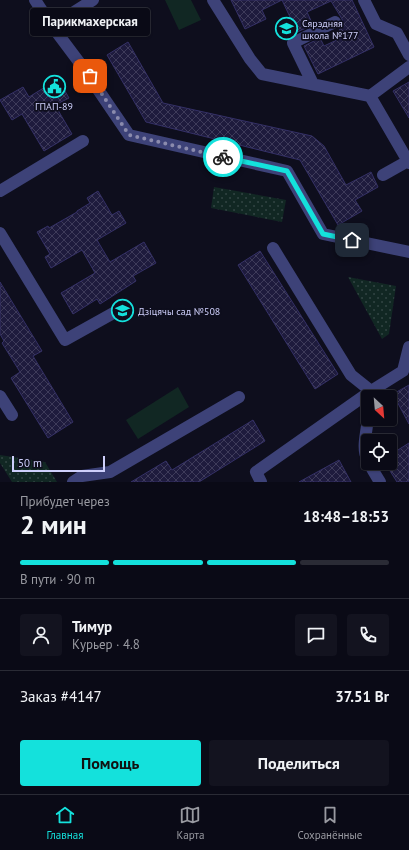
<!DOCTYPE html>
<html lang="ru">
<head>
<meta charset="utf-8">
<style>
  body { margin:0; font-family:"PT Sans",sans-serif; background:#13131f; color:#f1f3f6; height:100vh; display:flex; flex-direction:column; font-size:15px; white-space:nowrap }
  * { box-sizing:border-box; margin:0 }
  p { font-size:13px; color:#999aa1 }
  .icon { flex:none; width:22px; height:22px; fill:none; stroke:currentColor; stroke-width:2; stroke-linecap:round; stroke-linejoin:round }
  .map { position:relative; height:482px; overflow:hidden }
  .drawer { display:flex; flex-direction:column; background:#0a0a16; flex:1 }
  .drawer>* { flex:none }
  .needle { width:26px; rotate:154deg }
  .fabs { position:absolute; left:361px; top:390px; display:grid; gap:8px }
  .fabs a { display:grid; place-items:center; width:36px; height:36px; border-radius:4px; background:#0a0a16; box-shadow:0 1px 3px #0004,0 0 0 1px #2a2b35; font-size:20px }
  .scale { position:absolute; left:12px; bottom:10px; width:93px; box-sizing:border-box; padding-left:4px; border:2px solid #cecffb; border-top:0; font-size:11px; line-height:14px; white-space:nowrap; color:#cecffb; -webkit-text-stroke:3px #0e0e1d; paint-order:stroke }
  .pin { position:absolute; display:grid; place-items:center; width:34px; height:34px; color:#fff; margin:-17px; border-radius:8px; box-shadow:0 2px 6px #0006 }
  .courier { position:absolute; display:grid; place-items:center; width:40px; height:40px; margin:-20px; border:3px solid #14e1dc; border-radius:50%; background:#fff; color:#222; box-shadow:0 1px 5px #0007 }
  .bubble { position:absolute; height:28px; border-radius:4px; background:#0a0a16; box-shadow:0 1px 3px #0004,0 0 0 1px #2a2b35; font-size:13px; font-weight:800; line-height:28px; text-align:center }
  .overview em { font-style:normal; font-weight:800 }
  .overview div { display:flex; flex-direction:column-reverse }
  .overview { display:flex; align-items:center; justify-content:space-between; height:68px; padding:0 20px }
  h1 { font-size:26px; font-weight:800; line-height:30px }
  .bar { display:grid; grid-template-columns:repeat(4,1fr); gap:6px 4px; align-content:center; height:48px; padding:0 20px }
  .bar i { height:5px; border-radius:3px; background:#2a2b35 }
  .bar .selected { background:#14e1dc }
  .bar p { grid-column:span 4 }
  .line { display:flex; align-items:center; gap:10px; padding:0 20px; border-top:1px solid #2a2b35 }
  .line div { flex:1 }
  .round { display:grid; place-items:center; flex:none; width:42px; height:42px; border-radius:4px; background:#13131f }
  .primary-button { display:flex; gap:8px; margin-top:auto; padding:8px 20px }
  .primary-button a { flex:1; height:46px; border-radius:4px; background:#14e1dc; color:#111; font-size:16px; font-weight:800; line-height:46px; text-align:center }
  .primary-button a+a { background:#13131f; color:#f1f3f6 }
  .tab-bar { display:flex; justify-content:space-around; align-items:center; height:56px; border-top:1px solid #2a2b35; background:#0a0a16; font-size:11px; color:#999aa1 }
  .tab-bar a { display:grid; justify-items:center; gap:2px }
  .tab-bar .selected { color:#14e1dc }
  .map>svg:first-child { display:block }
  .grass { fill:url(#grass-dots) }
  .pitch { fill:#112723 }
  .building { fill:url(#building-cross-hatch); stroke:#343066 }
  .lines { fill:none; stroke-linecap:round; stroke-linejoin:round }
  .minor { stroke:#3d4278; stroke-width:12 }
  .done { stroke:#8b8bad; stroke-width:4; stroke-dasharray:0 7.2 }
  .route { stroke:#14e1dc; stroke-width:5 }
  .labels { text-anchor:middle; stroke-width:3.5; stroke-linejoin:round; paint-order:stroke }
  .poi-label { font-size:10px; fill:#cecffb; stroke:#0e0e1d; text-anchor:start }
</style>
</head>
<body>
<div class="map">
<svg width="409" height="482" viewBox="0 0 409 482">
  <defs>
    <pattern id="grass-dots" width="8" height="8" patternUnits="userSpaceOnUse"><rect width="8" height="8" fill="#112723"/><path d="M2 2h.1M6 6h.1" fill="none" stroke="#324544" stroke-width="1.8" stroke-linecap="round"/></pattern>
    <pattern id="building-cross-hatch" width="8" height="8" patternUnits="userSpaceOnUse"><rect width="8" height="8" fill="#1e1b3d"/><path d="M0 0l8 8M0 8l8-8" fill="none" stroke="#3e3b5a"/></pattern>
  </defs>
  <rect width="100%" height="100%" fill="#0e0e1d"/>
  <path class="grass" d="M 214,187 L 286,200 L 282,222 L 211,208 Z
    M 348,277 L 396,286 L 389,334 L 382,339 Z
    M 0,455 L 45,462 L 57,482 L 12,482 L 0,463 Z"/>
  <path class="pitch" d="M 165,0 L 191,0 L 201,20 L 179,30 Z
    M 178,387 L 189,407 L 138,439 L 126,420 Z"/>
  <path class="building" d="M 231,0 L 352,0 L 374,47 L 318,74 L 304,46 L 320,38 L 324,46 L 343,37 L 339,30 L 344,27 L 342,19 L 331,1 L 307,12 L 313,25 L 297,32 L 282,0 L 262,10 L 266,19 L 245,29 Z
    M 128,42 L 163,103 L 312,136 L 324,146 L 346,185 L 371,172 L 378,187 L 355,200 L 362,211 L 338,225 L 300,160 L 146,122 L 107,55 Z
    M 58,79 L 69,98 L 55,105 L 72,134 L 44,151 L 22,114 L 12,120 L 0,100 L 23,87 L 29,97 Z
    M 409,82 L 409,118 L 393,91 Z
    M 98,191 L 112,215 L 119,211 L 126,223 L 97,240 L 110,262 L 144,242 L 156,263 L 133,276 L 136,281 L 111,297 L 100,304 L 97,299 L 73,314 L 61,293 L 95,273 L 82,250 L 51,268 L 45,257 L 50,254 L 37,232 L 48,226 L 49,228 L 77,212 L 77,211 L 90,203 L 87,198 Z
    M 260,251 L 338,374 L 315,389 L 238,265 Z
    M 0,282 L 42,351 L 33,356 L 73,422 L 48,438 L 11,378 L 20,372 L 2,343 L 4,341 L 0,334 Z
    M 409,385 L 409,424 L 393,394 Z
    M 253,420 L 265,441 L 199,482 L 131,482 L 166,461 L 172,470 Z
    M 409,443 L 409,482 L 397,482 L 385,463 L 390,463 L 390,455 Z
    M 339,460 L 351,482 L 299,482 Z"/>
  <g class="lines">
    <path class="minor" d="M 35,0 L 52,26 L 93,0
      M 213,0 L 250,59 L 262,74 L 370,96
      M 364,0 L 376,24 L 397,33 L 409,55
      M 52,26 L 82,66 L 129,135 L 287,171 L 323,234 L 409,252
      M 409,67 L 370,96 L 409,163
      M 313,84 L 293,43 L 335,22
      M 383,175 L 408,161
      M 0,191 L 83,141
      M 0,233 L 65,340 L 126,306
      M 0,396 L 12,415
      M 370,397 L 371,391 L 403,371 L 409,347
      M 368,419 C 363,453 361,452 380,482
      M 73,482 L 82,476 L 110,472 L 239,397
      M 261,482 L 256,472 L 371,391 L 351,375 L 273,248"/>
  </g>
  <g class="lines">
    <path class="done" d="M 90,76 L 129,135 L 223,157"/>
    <path class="route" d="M 223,157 L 287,171 L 323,234 L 352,240"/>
  </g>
  <defs>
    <symbol id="school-ring" viewBox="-11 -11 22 22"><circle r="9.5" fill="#0e0e1d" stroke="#14e1dc" stroke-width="1.5"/><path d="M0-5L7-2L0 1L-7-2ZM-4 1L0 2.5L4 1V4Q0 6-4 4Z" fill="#14e1dc"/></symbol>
    <symbol id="civic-ring" viewBox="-11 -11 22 22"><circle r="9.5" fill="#0e0e1d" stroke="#14e1dc" stroke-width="1.5"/><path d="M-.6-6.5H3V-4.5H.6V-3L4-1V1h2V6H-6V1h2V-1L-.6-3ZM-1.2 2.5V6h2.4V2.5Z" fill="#14e1dc"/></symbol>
  </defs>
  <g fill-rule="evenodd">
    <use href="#school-ring" x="274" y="16" width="25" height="25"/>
    <use href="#civic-ring" x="42" y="74" width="25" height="25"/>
    <use href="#school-ring" x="110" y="298" width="25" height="25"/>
  </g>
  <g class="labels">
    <g class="poi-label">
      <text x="302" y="27">Сярэдняя<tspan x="302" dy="12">школа №177</tspan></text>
      <text x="54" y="110" text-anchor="middle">ГПАП-89</text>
      <text x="138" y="315">Дзіцячы сад №508</text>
    </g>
  </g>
</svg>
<div class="fabs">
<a><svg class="needle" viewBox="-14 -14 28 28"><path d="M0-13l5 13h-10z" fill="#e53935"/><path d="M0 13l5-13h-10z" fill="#999aa1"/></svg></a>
<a><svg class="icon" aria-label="locate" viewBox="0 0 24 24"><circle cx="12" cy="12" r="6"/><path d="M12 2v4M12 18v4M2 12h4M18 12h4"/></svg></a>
</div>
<div class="scale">50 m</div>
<div class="pin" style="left:90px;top:76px;background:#ea580c"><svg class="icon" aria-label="bag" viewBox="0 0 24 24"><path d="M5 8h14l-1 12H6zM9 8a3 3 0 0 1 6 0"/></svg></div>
<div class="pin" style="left:352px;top:240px;background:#1f2937"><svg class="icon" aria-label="home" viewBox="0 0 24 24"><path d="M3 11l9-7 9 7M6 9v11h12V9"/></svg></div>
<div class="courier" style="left:223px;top:157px"><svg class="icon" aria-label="bike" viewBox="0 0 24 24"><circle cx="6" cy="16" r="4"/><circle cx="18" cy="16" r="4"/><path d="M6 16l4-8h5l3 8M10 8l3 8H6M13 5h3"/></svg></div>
<div class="bubble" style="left:30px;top:8px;width:120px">Парикмахерская</div>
</div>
<section class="drawer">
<div class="overview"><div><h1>2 мин</h1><p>Прибудет через</p></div><em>18:48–18:53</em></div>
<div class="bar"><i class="selected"></i><i class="selected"></i><i class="selected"></i><i></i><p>В пути · 90 m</p></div>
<div class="line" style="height:72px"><a class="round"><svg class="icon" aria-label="person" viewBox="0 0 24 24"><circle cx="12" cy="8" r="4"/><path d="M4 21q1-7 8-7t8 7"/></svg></a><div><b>Тимур</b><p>Курьер · 4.8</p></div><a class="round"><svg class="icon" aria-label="chat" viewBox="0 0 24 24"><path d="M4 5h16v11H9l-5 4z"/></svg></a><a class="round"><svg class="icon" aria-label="phone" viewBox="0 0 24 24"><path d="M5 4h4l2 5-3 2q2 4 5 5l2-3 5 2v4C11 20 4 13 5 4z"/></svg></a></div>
<div class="line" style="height:52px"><div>Заказ #4147</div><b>37.51 Br</b></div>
<div class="primary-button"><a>Помощь</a><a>Поделиться</a></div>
</section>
<nav class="tab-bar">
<a class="selected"><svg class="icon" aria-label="home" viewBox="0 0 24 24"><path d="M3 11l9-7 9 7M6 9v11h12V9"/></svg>Главная</a>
<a><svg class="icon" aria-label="map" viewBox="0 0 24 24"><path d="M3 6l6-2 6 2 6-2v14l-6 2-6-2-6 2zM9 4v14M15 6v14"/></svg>Карта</a>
<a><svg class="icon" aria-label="saved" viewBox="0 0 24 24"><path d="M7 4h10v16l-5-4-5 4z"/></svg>Сохранённые</a>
</nav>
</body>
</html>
